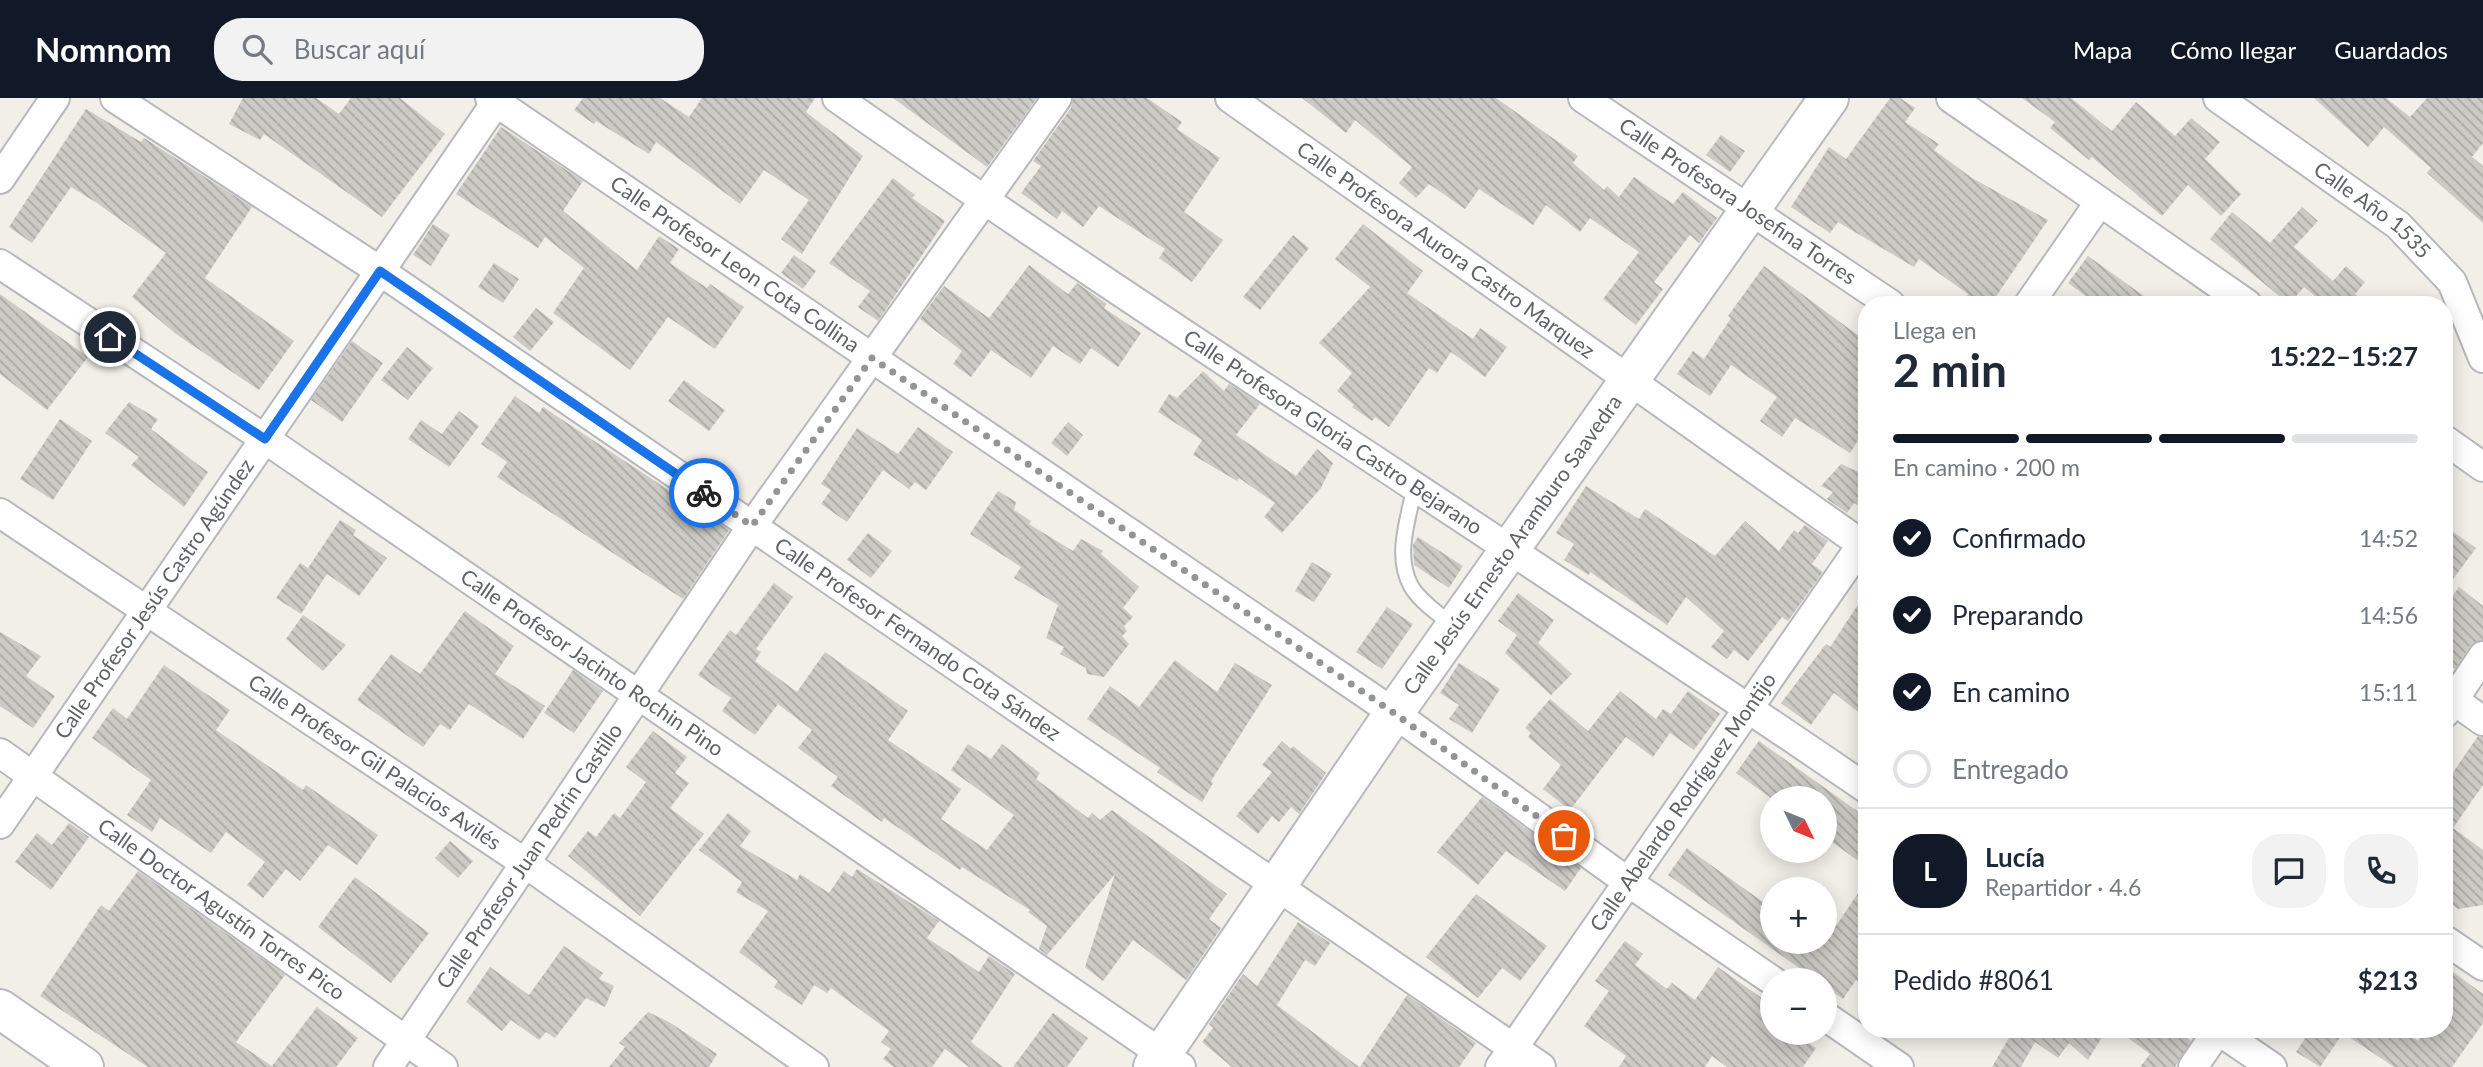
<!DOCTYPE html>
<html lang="es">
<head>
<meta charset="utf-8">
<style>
  body { margin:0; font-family:Lato,sans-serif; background:#f2f2f3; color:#1f2937; height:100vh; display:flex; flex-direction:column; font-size:26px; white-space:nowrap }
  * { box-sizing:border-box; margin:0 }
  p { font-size:23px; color:#747a83 }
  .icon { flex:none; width:38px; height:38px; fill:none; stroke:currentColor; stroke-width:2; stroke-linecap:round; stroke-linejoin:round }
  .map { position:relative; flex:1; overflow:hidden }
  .side { position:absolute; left:1858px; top:198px; width:595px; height:742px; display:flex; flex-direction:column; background:#fff; border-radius:28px; box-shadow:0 4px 18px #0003 }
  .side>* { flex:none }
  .needle { width:46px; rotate:133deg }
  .tools { position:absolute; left:1760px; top:688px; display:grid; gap:14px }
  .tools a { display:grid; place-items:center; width:77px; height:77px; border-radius:50%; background:#fff; box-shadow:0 4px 18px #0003; font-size:35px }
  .pin { position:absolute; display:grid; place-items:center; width:60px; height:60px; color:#fff; margin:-30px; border:4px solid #fff; border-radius:50%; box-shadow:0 2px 7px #0007 }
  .courier { position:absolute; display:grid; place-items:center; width:70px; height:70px; margin:-35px; border:5px solid #1a73e8; border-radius:50%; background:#fff; color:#222; box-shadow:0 2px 9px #0007 }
  .headline em { font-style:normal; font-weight:700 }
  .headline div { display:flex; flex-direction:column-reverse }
  .headline { display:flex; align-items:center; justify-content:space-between; height:119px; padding:0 35px }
  h1 { font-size:46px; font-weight:700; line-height:52px }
  .bar { display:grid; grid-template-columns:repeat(4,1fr); gap:10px 7px; align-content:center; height:84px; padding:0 35px }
  .bar i { height:9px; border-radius:5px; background:#e0e1e3 }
  .bar .active { background:#111827 }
  .bar p { grid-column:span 4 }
  .line { display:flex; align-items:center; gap:18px; padding:0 35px; border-top:2px solid #e0e1e3 }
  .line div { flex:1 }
  .round { display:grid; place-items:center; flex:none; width:74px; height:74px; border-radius:28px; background:#f2f2f3 }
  ol { padding:0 35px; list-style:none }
  li { display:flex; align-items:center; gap:21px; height:77px }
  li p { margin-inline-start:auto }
  li .icon { padding:7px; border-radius:50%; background:#111827; color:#fff; stroke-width:4 }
  li:last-child { color:#747a83 }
  li i { width:38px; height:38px; border:4px solid #e0e1e3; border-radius:50% }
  header { display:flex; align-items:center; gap:42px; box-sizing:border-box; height:98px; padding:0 35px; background:#111827; color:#fff }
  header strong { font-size:33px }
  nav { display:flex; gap:38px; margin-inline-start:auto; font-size:24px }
  .search { width:490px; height:63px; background:#f2f2f3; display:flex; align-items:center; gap:18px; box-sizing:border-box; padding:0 24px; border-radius:28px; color:#747a83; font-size:26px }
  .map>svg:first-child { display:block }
  .building { fill:url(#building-back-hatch) }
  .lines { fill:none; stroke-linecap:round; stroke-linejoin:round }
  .lane-casing { stroke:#b5b8bc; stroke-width:18 }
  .street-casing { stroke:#b5b8bc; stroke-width:32 }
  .secondary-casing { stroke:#b6babf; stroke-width:42 }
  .lane { stroke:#fff; stroke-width:14 }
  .street { stroke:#fff; stroke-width:28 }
  .secondary { stroke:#fff; stroke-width:38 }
  .done { stroke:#929495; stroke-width:7; stroke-dasharray:0 12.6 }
  .route { stroke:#1a73e8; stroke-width:9 }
  .labels { text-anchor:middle; stroke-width:5; stroke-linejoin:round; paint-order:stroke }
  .street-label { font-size:21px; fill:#5f6368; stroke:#fff }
</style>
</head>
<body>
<header>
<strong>Nomnom</strong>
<div class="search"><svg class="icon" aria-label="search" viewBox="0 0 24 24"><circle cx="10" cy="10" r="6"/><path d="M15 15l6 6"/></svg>Buscar aquí</div>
<nav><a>Mapa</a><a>Cómo llegar</a><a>Guardados</a></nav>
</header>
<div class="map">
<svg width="2483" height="969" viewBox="0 0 2483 969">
  <defs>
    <pattern id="building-back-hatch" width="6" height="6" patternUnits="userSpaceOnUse" patternTransform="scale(1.75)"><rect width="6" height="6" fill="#cccac5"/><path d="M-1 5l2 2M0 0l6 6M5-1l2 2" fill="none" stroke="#a9a8a4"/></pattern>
  </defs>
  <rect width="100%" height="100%" fill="#f1efe8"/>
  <path class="building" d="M 243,0 L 316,0 L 339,16 L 351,0 L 400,0 L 445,36 L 382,119 L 264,36 L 260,42 L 229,26 Z
    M 583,0 L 660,0 L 689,19 L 702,0 L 815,0 L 806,14 L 863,58 L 802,156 L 781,141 L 809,102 L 764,72 L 740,106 L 656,44 L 649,56 L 596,23 L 594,26 L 574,12 Z
    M 893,0 L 1037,0 L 987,69 Z
    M 1073,0 L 1147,0 L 1182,24 L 1177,31 L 1220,60 L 1184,114 L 1223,142 L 1192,184 L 1159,160 L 1165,151 L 1099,108 L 1083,129 L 1062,113 L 1057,121 L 1021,95 L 1041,68 L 1033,63 L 1071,10 Z
    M 1302,0 L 1496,0 L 1578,58 L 1573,65 L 1604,92 L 1607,88 L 1619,99 L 1634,79 L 1673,106 L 1683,94 L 1717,120 L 1699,145 L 1690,137 L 1654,184 L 1663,191 L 1636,227 L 1603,201 L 1639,154 L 1590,120 L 1580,134 L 1546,107 L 1533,127 L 1479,91 L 1465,111 L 1429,86 L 1416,100 L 1399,85 L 1412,69 L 1355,22 L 1346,35 Z
    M 1890,0 L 1900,0 L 1915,10 L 1905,24 L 1939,46 L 1934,52 L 1972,80 L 2048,122 L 1991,206 L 1960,206 L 1968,196 L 1919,161 L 1914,169 L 1838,124 L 1830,135 L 1791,109 L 1829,49 L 1846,61 Z
    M 2022,0 L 2071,0 L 2112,33 L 2136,4 L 2175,38 L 2191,20 L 2220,44 L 2205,61 L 2241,96 L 2221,118 L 2188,87 L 2162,118 L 2092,59 L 2089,62 L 2050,30 L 2055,24 Z
    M 2314,0 L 2386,0 L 2410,19 L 2427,0 L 2483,0 L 2483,45 L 2472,59 L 2483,68 L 2483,125 L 2427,75 L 2431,70 L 2384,29 L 2368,49 Z
    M 86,11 L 141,44 L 144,40 L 252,109 L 205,180 L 294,243 L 259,292 L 176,236 L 132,199 L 166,155 L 97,105 L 71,89 L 32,145 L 9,129 Z
    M 501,29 L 583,83 L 563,113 L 637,172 L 659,138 L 679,151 L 670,165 L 707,190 L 710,186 L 744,209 L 715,251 L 668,219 L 630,272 L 553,215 L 584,170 L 545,139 L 538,150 L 456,96 Z
    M 1721,37 L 1745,53 L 1730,74 L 1706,57 Z
    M 893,80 L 915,97 L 912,100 L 945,123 L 878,223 L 858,209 L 870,193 L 829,165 Z
    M 2302,109 L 2318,123 L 2294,149 L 2333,183 L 2346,168 L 2365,184 L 2355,196 L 2366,206 L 2325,206 L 2304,189 L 2289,206 L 2210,141 L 2232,114 L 2270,145 Z
    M 433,126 L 450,137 L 431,168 L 413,157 Z
    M 1363,126 L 1423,173 L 1407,195 L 1473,241 L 1480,230 L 1507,249 L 1485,279 L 1451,254 L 1437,275 L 1429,270 L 1389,329 L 1375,319 L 1372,323 L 1352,309 L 1354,307 L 1337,293 L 1352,275 L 1319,245 L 1370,189 L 1335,161 Z
    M 1293,137 L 1309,150 L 1260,212 L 1243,199 Z
    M 794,157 L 816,173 L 803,191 L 781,175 Z
    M 2088,158 L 2155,206 L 2097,206 L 2068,185 Z
    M 494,165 L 519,181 L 503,205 L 478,189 Z
    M 1029,167 L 1068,196 L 1077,185 L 1107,206 L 1104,210 L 1141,235 L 1118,269 L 1091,250 L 1080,266 L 1053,248 L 1031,280 L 991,252 L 971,279 L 953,266 L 962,253 L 920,221 L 944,188 L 989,220 Z
    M 1764,168 L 1867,244 L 1867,328 L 1850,355 L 1795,320 L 1782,339 L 1760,323 L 1777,299 L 1731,267 L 1710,298 L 1677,276 L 1693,253 L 1704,261 L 1731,220 L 1728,218 Z
    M 0,196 L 88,259 L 47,312 L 0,276 Z
    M 536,210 L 554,224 L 530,253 L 513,239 Z
    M 352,243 L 383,265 L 342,324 L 311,302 Z
    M 407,249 L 433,270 L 408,302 L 381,282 Z
    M 1203,273 L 1224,293 L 1229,286 L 1260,306 L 1236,337 L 1296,378 L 1317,351 L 1333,365 L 1321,390 L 1282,435 L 1264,419 L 1275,405 L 1239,380 L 1237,383 L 1193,357 L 1202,342 L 1158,314 L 1169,296 L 1177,300 Z
    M 684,282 L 725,312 L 709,333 L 668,303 Z
    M 515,298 L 539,315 L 543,309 L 729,432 L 683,501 L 497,379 L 507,364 L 481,346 Z
    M 129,304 L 158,321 L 151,331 L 208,374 L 184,409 L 131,367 L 139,359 L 105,335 Z
    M 459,313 L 479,328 L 449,369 L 408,341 L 421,322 L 442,336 Z
    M 60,321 L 92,343 L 53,402 L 20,381 Z
    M 1068,324 L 1083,337 L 1067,358 L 1051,345 Z
    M 918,329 L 953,354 L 926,392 L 915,384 L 909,391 L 883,372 L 847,424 L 821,406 L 831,392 L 821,386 L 857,330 L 898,356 Z
    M 1841,366 L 1867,378 L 1867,412 L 1854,405 L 1847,415 L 1827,401 L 1833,394 L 1821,388 Z
    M 1586,388 L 1639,421 L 1645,411 L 1715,458 L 1745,423 L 1779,453 L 1794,432 L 1798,435 L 1805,427 L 1828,443 L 1812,466 L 1823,474 L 1788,523 L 1782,519 L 1748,563 L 1734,552 L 1727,561 L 1711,549 L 1724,533 L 1686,499 L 1667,527 L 1590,474 L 1589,477 L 1564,462 L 1574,446 L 1556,435 Z
    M 998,393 L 1016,404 L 1014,412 L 1031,423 L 1029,426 L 1073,453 L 1081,441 L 1103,453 L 1101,456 L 1139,489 L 1123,510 L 1133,519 L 1124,528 L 1127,533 L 1122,538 L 1129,546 L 1104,579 L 1087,576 L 1086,570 L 1060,556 L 1064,549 L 1046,540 L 1058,507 L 1014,480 L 1021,469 L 970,436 Z
    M 340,422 L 356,432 L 353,437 L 387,460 L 359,498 L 327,476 L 301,516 L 276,500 L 300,465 L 308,470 Z
    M 2445,428 L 2476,450 L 2445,492 Z
    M 868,435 L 892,453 L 871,480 L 847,462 Z
    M 1418,439 L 1463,468 L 1449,490 L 1414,467 L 1413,447 Z
    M 1312,464 L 1332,476 L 1314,504 L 1295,493 Z
    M 774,485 L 793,499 L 756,551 L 761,554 L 755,563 L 797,594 L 825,554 L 908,613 L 888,642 L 961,691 L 941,721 L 987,752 L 1014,717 L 951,672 L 968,646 L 991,661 L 1002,646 L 1040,675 L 1036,681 L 1088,720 L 1092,715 L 1100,722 L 1112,712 L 1227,796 L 1209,821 L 1221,830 L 1186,882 L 1133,842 L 1103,883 L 1085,869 L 1115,776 L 1047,857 L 1039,851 L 1047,828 L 1028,814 L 1030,812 L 962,769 L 960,772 L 884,720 L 882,724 L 831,688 L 838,679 L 798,650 L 812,632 L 778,606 L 755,637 L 722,613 L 731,600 L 698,577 L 730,532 L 736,537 Z
    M 2459,489 L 2483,508 L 2483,542 L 2470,548 L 2455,571 L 2445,565 L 2445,508 Z
    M 1867,493 L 1867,621 L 1834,595 L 1811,627 L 1781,605 L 1826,546 L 1830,549 Z
    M 1518,495 L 1554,522 L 1538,545 L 1572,576 L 1551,597 L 1505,555 L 1517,537 L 1498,523 Z
    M 1387,509 L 1413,526 L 1382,571 L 1356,554 Z
    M 465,513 L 514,548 L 495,576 L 545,608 L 523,641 L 469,606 L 450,632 L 440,626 L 423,649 L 357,602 L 391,556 L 420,576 Z
    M 303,517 L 346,547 L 323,573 L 286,541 Z
    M 0,534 L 41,558 L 26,578 L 55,598 L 33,630 L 0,608 Z
    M 1175,562 L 1217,594 L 1235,565 L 1272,587 L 1211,683 L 1213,685 L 1202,704 L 1157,674 L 1160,670 L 1087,621 L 1110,588 L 1139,609 Z
    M 1459,565 L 1500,591 L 1472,635 L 1449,621 L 1459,607 L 1440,595 Z
    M 164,567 L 230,612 L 216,632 L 303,692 L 306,687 L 378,737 L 357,767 L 328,747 L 300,783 L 286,771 L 263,800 L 247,787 L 265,764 L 226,734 L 211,755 L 160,720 L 152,734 L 127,717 L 151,682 L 92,640 L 113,610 L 127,621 Z
    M 573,572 L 603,593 L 574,635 L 544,615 Z
    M 1620,593 L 1656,621 L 1663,611 L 1671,616 L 1688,593 L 1720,616 L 1694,652 L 1670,635 L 1653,659 L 1626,639 L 1570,712 L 1543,691 L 1561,667 L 1528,639 L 1531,635 L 1525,630 L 1550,601 L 1588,633 Z
    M 653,633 L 687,659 L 675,675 L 689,685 L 670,710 L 704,736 L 640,818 L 568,758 L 588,733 L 596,739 L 614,715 L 620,720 L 646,684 L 626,669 Z
    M 2478,638 L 2483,639 L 2483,687 L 2453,730 L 2483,752 L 2483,807 L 2458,811 L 2445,801 L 2445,686 Z
    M 1282,643 L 1291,651 L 1293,648 L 1326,675 L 1299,716 L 1291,709 L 1279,724 L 1272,718 L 1258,736 L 1236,718 L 1272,674 L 1262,667 Z
    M 1759,643 L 1867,720 L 1867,769 L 1825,739 L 1825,700 L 1771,700 L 1736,675 Z
    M 1482,699 L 1581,770 L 1565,793 L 1506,753 L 1478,787 L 1437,754 Z
    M 728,715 L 751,733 L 740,748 L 797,782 L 800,776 L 829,795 L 844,773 L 852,779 L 857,771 L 939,823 L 927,840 L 979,874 L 989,858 L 1015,876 L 971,944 L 1003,969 L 969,969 L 945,951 L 932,969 L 894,969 L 883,961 L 891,951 L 881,944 L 889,933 L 831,890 L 827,895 L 814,887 L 802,907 L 774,889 L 778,883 L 739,854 L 768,813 L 736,794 L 742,784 L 699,752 Z
    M 69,725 L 89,739 L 51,792 L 15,764 L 37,735 L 52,747 Z
    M 450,743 L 473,763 L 458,780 L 435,760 Z
    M 1687,750 L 1773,811 L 1773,844 L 1825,844 L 1867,782 L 1867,890 L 1856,882 L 1843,901 L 1825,889 L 1825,882 L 1816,882 L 1668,777 Z
    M 138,773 L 285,877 L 236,944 L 272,968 L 317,909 L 358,940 L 336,969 L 148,969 L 40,898 L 101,807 L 109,813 Z
    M 355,779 L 429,835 L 391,885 L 318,829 Z
    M 1476,796 L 1547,848 L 1520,883 L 1502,870 L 1478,900 L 1426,859 Z
    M 1298,824 L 1330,845 L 1315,868 L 1305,862 L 1277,907 L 1359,969 L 1232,969 L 1202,944 L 1213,930 L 1209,926 L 1243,876 L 1257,888 Z
    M 1625,843 L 1643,856 L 1635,867 L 1667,891 L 1672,885 L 1695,902 L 1718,869 L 1773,908 L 1773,934 L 1792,934 L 1816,950 L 1803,969 L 1727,969 L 1712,958 L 1705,969 L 1619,969 L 1626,958 L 1584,928 L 1609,893 L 1595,883 Z
    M 564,848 L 603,875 L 599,881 L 614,888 L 605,909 L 586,900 L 555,940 L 546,934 L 539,942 L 511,922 L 502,933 L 466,904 L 490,869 L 529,897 Z
    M 2445,868 L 2483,896 L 2483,925 L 2452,969 L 2394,969 L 2343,935 L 2320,969 L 2296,954 L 2311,931 L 2401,931 L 2418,943 L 2426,931 L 2445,931 Z
    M 1407,897 L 1476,945 L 1459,969 L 1360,969 Z
    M 648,914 L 669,924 L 717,956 L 709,969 L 609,969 L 625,949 L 619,945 Z
    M 1053,915 L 1088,940 L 1067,969 L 1013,969 Z
    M 2014,931 L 2107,931 L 2088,962 L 2069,945 L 2058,960 L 2035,944 L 2021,969 L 1992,969 Z
    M 2116,931 L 2176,931 L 2191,943 L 2175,969 L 2140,969 L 2150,956 Z"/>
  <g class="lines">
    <defs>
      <path id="lane" d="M 1415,387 C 1409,419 1394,457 1411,488 C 1419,503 1441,517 1454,529"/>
      <g id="street">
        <path id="s1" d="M 115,0 L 380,173 L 1541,969"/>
        <path id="s2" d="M 490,0 L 1394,615 L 1628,784 L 1773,883"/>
        <path id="s3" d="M 837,0 C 1175,237 1526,457 1867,691"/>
        <path id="s4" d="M 1230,0 L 1867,450"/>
        <path id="s5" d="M 1583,0 L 1890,206"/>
        <path d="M 1951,0 L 2247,206"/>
        <path id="s6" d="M 2218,0 L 2398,127 L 2452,184 L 2483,260"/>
        <path d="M 0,81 L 55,0"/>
        <path id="s7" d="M 0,166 L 265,341 L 1181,969"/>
        <path d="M 2029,206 L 2099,105"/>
        <path d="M 2445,342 L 2483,369"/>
        <path id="s8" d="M 0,415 L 525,765 L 814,969"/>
        <path d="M 2445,596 L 2483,623"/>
        <path d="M 2445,615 L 2483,558"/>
        <path id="s9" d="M 0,655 L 443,969"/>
        <path id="s10" d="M 0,726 L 499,0"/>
        <path d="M 2445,842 L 2483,868"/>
        <path d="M 1825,918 L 1899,969"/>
        <path d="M 2216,931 L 2272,969"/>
        <path id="s11" d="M 388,969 L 752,428 L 1057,0"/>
        <path id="s12" d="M 1500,969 L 1867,439"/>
        <path d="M 2193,969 L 2219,931"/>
      </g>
      <g id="secondary">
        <path d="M 0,911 L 84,969"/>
        <path id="s13" d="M 1153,969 L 1394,615 L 1829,0"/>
      </g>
    </defs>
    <use href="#lane" class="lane-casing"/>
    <use href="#street" class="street-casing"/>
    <use href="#secondary" class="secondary-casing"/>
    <use href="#lane" class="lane"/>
    <use href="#street" class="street"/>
    <use href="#secondary" class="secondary"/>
  </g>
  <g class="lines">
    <path class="done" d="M 704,395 L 752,428 L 872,260 L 1394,615 L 1564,738"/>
    <path class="route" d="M 110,239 L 265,341 L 380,173 L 704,395"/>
  </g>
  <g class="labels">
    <g class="street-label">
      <text dy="7" stroke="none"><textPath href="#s5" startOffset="186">Calle Profesora Josefina Torres</textPath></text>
      <text dy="7" stroke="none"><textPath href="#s6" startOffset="191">Calle Año 1535</textPath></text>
      <text dy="7" stroke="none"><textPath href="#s4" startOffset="264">Calle Profesora Aurora Castro Marquez</textPath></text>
      <text dy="7" stroke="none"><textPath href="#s2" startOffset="296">Calle Profesor Leon Cota Collina</textPath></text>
      <text dy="7" stroke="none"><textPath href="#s3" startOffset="598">Calle Profesora Gloria Castro Bejarano</textPath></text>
      <text dy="7" stroke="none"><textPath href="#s13" startOffset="634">Calle Jesús Ernesto Aramburo Saavedra</textPath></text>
      <text dy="7" stroke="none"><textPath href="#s10" startOffset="273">Calle Profesor Jesús Castro Agúndez</textPath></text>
      <text dy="7" stroke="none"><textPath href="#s1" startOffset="968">Calle Profesor Fernando Cota Sández</textPath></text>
      <text dy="7" stroke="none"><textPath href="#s7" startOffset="714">Calle Profesor Jacinto Rochin Pino</textPath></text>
      <text dy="7" stroke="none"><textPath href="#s8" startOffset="450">Calle Profesor Gil Palacios Avilés</textPath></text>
      <text dy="7" stroke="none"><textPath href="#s12" startOffset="322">Calle Abelardo Rodríguez Montijo</textPath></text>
      <text dy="7" stroke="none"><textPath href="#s11" startOffset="254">Calle Profesor Juan Pedrin Castillo</textPath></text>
      <text dy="7" stroke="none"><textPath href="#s9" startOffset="271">Calle Doctor Agustín Torres Pico</textPath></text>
    </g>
  </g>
</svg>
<div class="tools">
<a><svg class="needle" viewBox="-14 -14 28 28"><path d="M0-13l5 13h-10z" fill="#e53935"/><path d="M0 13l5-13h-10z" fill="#747a83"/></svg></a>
<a>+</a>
<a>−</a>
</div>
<div class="pin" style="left:1564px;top:738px;background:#ea580c"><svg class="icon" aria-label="bag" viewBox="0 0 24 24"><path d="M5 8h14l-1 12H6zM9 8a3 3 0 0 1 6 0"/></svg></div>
<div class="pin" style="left:110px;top:239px;background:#1f2937"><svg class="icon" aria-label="home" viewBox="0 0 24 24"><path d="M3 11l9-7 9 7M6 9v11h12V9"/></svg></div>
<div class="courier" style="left:704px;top:395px"><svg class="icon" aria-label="bike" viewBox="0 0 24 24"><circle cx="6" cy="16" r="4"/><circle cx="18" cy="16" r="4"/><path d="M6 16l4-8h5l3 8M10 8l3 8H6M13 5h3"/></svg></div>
<section class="side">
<div class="headline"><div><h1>2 min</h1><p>Llega en</p></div><em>15:22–15:27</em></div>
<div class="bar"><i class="active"></i><i class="active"></i><i class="active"></i><i></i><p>En camino · 200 m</p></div>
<ol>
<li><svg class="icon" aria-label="check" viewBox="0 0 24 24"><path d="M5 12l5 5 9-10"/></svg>Confirmado<p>14:52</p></li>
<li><svg class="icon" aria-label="check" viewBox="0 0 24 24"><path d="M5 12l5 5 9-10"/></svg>Preparando<p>14:56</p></li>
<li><svg class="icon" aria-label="check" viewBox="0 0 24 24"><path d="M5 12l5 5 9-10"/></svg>En camino<p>15:11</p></li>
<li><i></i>Entregado</li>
</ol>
<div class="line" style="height:126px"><b class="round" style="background:#111827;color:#fff">L</b><div><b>Lucía</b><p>Repartidor · 4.6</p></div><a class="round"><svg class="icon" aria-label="chat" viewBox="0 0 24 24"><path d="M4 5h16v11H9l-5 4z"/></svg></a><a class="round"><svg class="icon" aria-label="phone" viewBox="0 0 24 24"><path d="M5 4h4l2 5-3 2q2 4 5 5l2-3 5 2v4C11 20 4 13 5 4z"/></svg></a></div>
<div class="line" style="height:91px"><div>Pedido #8061</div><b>$213</b></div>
</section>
</div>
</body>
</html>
